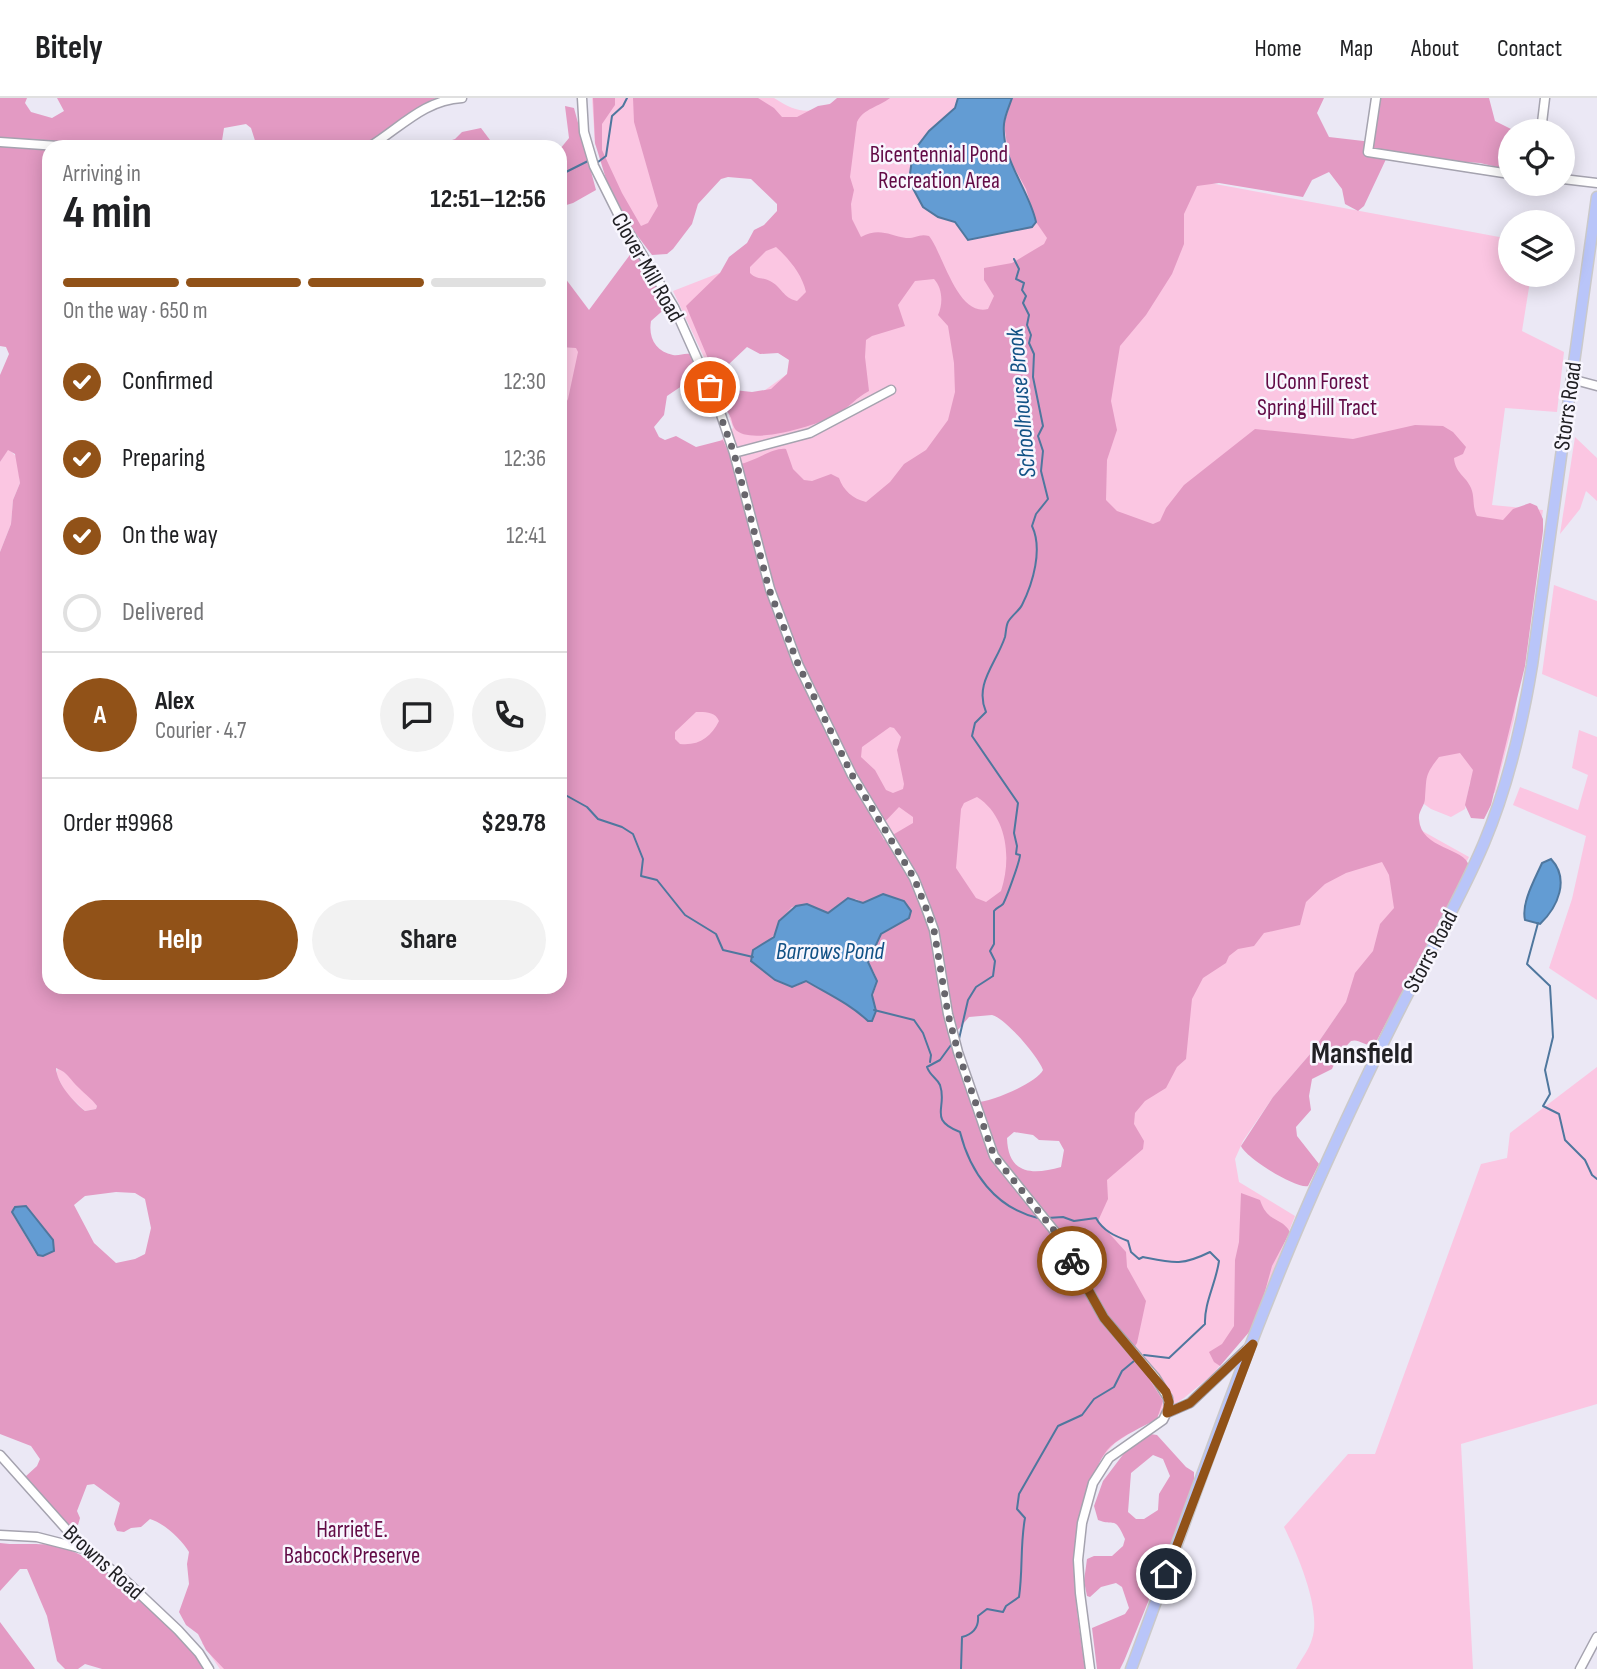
<!DOCTYPE html>
<html lang="en">
<head>
<meta charset="utf-8">
<style>
  body { margin:0; font-family:"Sofia Sans Condensed",sans-serif; background:#f2f2f2; color:#202124; height:100vh; display:flex; flex-direction:column; font-size:26px; white-space:nowrap }
  * { box-sizing:border-box; margin:0 }
  p { font-size:23px; color:#757577 }
  .icon { flex:none; width:38px; height:38px; fill:none; stroke:currentColor; stroke-width:2; stroke-linecap:round; stroke-linejoin:round }
  .map { position:relative; flex:1; overflow:hidden }
  .panel { position:absolute; left:42px; top:42px; width:525px; height:854px; display:flex; flex-direction:column; background:#fff; border-radius:21px; box-shadow:0 4px 18px #0003 }
  .panel>* { flex:none }
  .buttons { position:absolute; left:1498px; top:21px; display:grid; gap:14px }
  .buttons a { display:grid; place-items:center; width:77px; height:77px; border-radius:50%; background:#fff; box-shadow:0 4px 18px #0003; font-size:35px }
  .pin { position:absolute; display:grid; place-items:center; width:60px; height:60px; color:#fff; margin:-30px; border:4px solid #fff; border-radius:50%; box-shadow:0 2px 7px #0007 }
  .courier { position:absolute; display:grid; place-items:center; width:70px; height:70px; margin:-35px; border:5px solid #915218; border-radius:50%; background:#fff; color:#222; box-shadow:0 2px 9px #0007 }
  .summary em { font-style:normal; font-weight:700 }
  .summary div { display:flex; flex-direction:column-reverse }
  .summary { display:flex; align-items:center; justify-content:space-between; height:119px; padding:0 21px }
  h1 { font-size:46px; font-weight:700; line-height:52px }
  .bar { display:grid; grid-template-columns:repeat(4,1fr); gap:10px 7px; align-content:center; height:84px; padding:0 21px }
  .bar i { height:9px; border-radius:5px; background:#e0e0e0 }
  .bar .active { background:#915218 }
  .bar p { grid-column:span 4 }
  .line { display:flex; align-items:center; gap:18px; padding:0 21px; border-top:2px solid #e0e0e0 }
  .line div { flex:1 }
  .round { display:grid; place-items:center; flex:none; width:74px; height:74px; border-radius:37px; background:#f2f2f2 }
  ol { padding:0 21px; list-style:none }
  li { display:flex; align-items:center; gap:21px; height:77px }
  li p { margin-inline-start:auto }
  li .icon { padding:7px; border-radius:50%; background:#915218; color:#fff; stroke-width:4 }
  li:last-child { color:#757577 }
  li i { width:38px; height:38px; border:4px solid #e0e0e0; border-radius:50% }
  .primary-button { display:flex; gap:14px; margin-top:auto; padding:14px 21px }
  .primary-button a { flex:1; height:80px; border-radius:42px; background:#915218; color:#fff; font-size:28px; font-weight:700; line-height:80px; text-align:center }
  .primary-button a+a { background:#f2f2f2; color:#202124 }
  header { display:flex; align-items:center; gap:42px; box-sizing:border-box; height:98px; padding:0 35px; background:#fff; border-bottom:2px solid #e0e0e0 }
  header strong { font-size:33px }
  nav { display:flex; gap:38px; margin-inline-start:auto; font-size:24px }
  .map>svg:first-child { display:block }
  .green { fill:#fbc6e2; fill-rule:evenodd }
  .forest { fill:#e39ac3; fill-rule:evenodd }
  .water { fill:#639cd3; stroke:#4f779e; stroke-width:2 }
  .lines { fill:none; stroke-linecap:round; stroke-linejoin:round }
  .stream { stroke:#4f779e; stroke-width:2 }
  .minor-casing { stroke:#a5a3af; stroke-width:11 }
  .major-casing { stroke:#cac9ca; stroke-width:13 }
  .minor { stroke:#fff; stroke-width:8 }
  .major { stroke:#b9c5f9; stroke-width:10 }
  .done { stroke:#68666d; stroke-width:7; stroke-dasharray:0 12.6 }
  .route { stroke:#915218; stroke-width:9 }
  .labels { text-anchor:middle; stroke-width:5; stroke-linejoin:round; paint-order:stroke }
  .park-label { font-size:23px; fill:#620b46; stroke:#f8f6fe }
  .street-label { font-size:23px; fill:#212024; stroke:#f8f6fe }
  .water-label { font-size:24px; font-style:italic; fill:#115185; stroke:#f8f6fe }
  .district-label { font-size:30px; font-weight:bold; fill:#212024; stroke:#f8f6fe }
</style>
</head>
<body>
<header>
<strong>Bitely</strong>
<nav><a>Home</a><a>Map</a><a>About</a><a>Contact</a></nav>
</header>
<div class="map">
<svg width="1597" height="1571" viewBox="0 0 1597 1571">
  <rect width="100%" height="100%" fill="#ebe8f5"/>
  <path class="green" d="M 592,0 L 774,0 C 802,18 813,16 840,0 L 1190,0 L 1183,80 L 1510,141 L 1510,177 L 1531,177 L 1522,233 L 1564,254 L 1557,314 L 1505,310 L 1492,407 L 1543,412 L 1514,621 L 1495,695 L 1470,684 L 1465,711 L 1451,719 L 1431,711 L 1424,706 L 1425,682 L 1399,720 L 1469,759 L 1433,828 L 1340,913 L 1311,955 L 1273,999 L 1243,1043 L 1235,1061 L 1239,1084 L 1295,1118 L 1250,1232 L 1212,1277 L 1184,1300 L 1115,1345 L 1095,1368 L 316,1571 L 220,1571 L 202,1545 L 346,1364 L 560,889 L 560,208 L 654,411 L 733,330 L 729,318 L 812,258 L 794,210 L 709,270 L 673,193 L 727,172 L 816,71 L 771,21 L 648,150 L 595,46 ZM 1061,893 L 1086,980 L 1070,1046 L 1041,1126 L 964,996 L 942,902 Z
    M 1575,339 L 1597,360 L 1597,403 L 1586,393 L 1580,411 L 1560,436 Z
    M 8,351 L 17,359 L 20,385 L 13,402 L 11,426 L 0,454 L 0,364 Z
    M 1554,487 L 1597,503 L 1597,599 L 1542,576 Z
    M 1579,632 L 1597,639 L 1597,902 L 1549,870 L 1572,801 L 1586,738 L 1513,707 L 1520,689 L 1578,712 L 1588,677 L 1572,670 Z
    M 1597,969 L 1597,1306 L 1461,1346 L 1473,1571 L 1296,1571 C 1301,1561 1309,1552 1312,1541 C 1322,1512 1297,1455 1284,1429 L 1348,1356 L 1375,1356 L 1481,1066 L 1507,1060 L 1510,1035 Z
    M 58,970 C 68,975 91,998 97,1008 L 96,1011 L 85,1013 L 66,995 L 56,976 Z"/>
  <path class="forest" d="M 0,0 L 27,0 L 25,5 L 31,14 L 52,20 L 64,13 L 57,0 L 436,0 C 414,9 398,29 377,40 C 346,57 293,49 257,49 L 251,30 L 246,26 L 224,30 L 221,49 L 133,49 L 119,45 L 110,49 L 49,49 L 49,889 L 560,889 L 560,316 L 568,301 L 578,254 L 576,250 L 560,249 L 560,159 L 565,180 L 589,212 L 632,154 L 635,154 L 668,208 L 651,223 C 648,240 656,254 673,257 C 679,258 684,255 690,256 L 698,277 L 667,298 L 664,317 L 654,329 L 659,339 L 665,342 L 676,338 L 696,349 L 723,342 L 734,367 C 752,366 772,349 786,351 L 793,371 L 804,382 L 812,383 L 831,376 L 839,380 C 843,392 853,401 866,404 L 890,384 L 904,366 L 926,352 L 948,322 L 955,294 L 954,265 L 948,228 L 938,217 C 943,206 943,191 934,181 L 915,183 L 898,207 L 905,228 L 872,238 L 866,242 L 865,259 L 869,293 C 857,299 849,309 838,316 C 821,326 750,349 735,331 C 733,328 732,324 731,320 C 727,312 721,305 722,296 L 734,292 L 752,294 L 771,291 L 787,276 L 789,262 L 778,255 L 760,256 L 747,249 L 729,266 L 721,282 L 717,282 L 686,208 L 720,175 L 729,159 L 747,145 L 754,132 L 764,127 L 777,113 L 777,106 L 751,81 L 728,79 L 721,81 L 698,106 L 692,126 L 673,151 L 667,156 L 652,157 L 630,128 L 606,81 L 595,45 L 593,0 L 615,0 L 615,7 L 602,26 L 602,52 L 622,95 L 641,128 L 648,125 L 658,108 L 634,24 L 633,0 L 758,0 L 774,10 L 782,19 L 797,19 L 818,8 L 830,6 L 837,0 L 890,0 C 879,9 864,10 857,24 L 850,79 L 854,92 L 851,106 L 852,121 L 861,139 C 879,129 889,137 906,140 C 915,141 919,135 929,138 C 943,155 957,219 988,211 L 994,198 L 984,182 L 984,170 L 1012,165 L 1044,146 L 1047,140 L 1036,124 L 1026,91 L 1009,60 L 1004,26 L 1012,0 L 1324,0 L 1317,15 L 1329,39 L 1372,44 L 1381,0 L 1489,0 L 1495,23 L 1515,33 L 1510,33 L 1510,72 L 1480,65 L 1387,59 L 1364,108 L 1358,113 L 1345,106 L 1342,91 L 1329,74 L 1312,82 L 1303,99 L 1219,85 L 1197,88 L 1184,116 L 1184,146 L 1172,176 L 1146,217 L 1120,248 L 1111,303 L 1117,332 L 1107,362 L 1106,402 L 1117,413 L 1153,426 L 1160,423 L 1166,410 L 1184,387 L 1255,331 L 1353,341 L 1415,327 L 1443,328 L 1453,334 L 1466,349 L 1463,356 L 1454,360 C 1455,375 1466,378 1471,390 C 1475,399 1472,409 1477,418 L 1503,422 L 1513,411 L 1530,405 L 1537,408 L 1543,421 L 1543,433 L 1525,568 L 1491,707 L 1484,721 L 1471,720 L 1465,707 L 1473,672 L 1460,655 L 1439,659 C 1424,678 1427,679 1425,700 C 1425,708 1418,713 1419,721 C 1421,752 1465,749 1469,768 L 1375,946 C 1365,950 1360,940 1351,943 L 1338,957 L 1332,971 L 1312,981 L 1309,998 L 1311,1012 L 1296,1029 L 1297,1038 L 1319,1066 L 1308,1088 C 1296,1091 1246,1060 1241,1048 L 1273,999 L 1311,955 L 1346,904 L 1355,875 L 1373,853 L 1380,826 L 1394,810 L 1389,777 L 1382,764 L 1346,775 L 1325,786 L 1306,804 L 1300,827 L 1264,835 L 1254,848 L 1238,851 L 1229,858 L 1226,865 L 1203,880 L 1192,901 L 1186,961 L 1177,969 L 1166,990 L 1145,1003 L 1135,1015 L 1134,1026 L 1144,1043 L 1143,1051 L 1107,1082 L 1108,1101 L 1098,1123 L 1126,1154 L 1127,1169 L 1146,1203 L 1137,1245 L 1130,1256 L 1143,1271 L 1163,1303 L 1157,1321 C 1141,1330 1125,1336 1111,1348 C 1101,1357 1096,1373 1091,1386 C 1064,1450 1076,1504 1085,1571 L 224,1571 L 206,1552 L 198,1536 L 186,1527 L 179,1514 L 189,1486 L 187,1466 L 189,1454 C 182,1442 164,1425 150,1421 L 141,1429 L 131,1430 L 124,1434 L 117,1433 L 114,1426 L 120,1405 L 94,1386 L 87,1387 L 77,1413 L 80,1420 L 78,1427 L 71,1429 L 27,1384 L 25,1379 L 37,1368 L 40,1361 L 31,1348 L 0,1336 L 0,454 L 11,426 L 13,402 L 20,385 L 15,356 L 8,352 L 0,364 L 0,277 L 9,256 L 6,249 L 0,248 ZM 776,149 C 789,161 802,176 806,194 L 797,203 C 783,200 782,189 770,183 C 762,179 757,182 750,175 L 750,169 L 766,153 ZM 696,614 C 704,614 715,613 719,623 C 711,639 699,648 680,646 L 675,641 L 675,634 ZM 890,629 L 894,630 L 901,639 L 897,652 L 904,686 L 903,691 L 893,695 L 886,692 L 875,672 L 861,659 L 862,649 ZM 977,699 C 1007,718 1012,760 1001,793 L 986,804 L 976,800 L 956,770 L 961,711 L 964,705 ZM 899,709 L 913,719 L 913,725 L 884,742 L 878,731 ZM 883,796 L 904,803 L 910,813 L 909,820 L 881,836 L 868,864 C 870,869 875,874 876,880 C 879,891 869,894 875,909 L 868,923 C 850,905 828,896 806,883 L 796,888 L 775,882 L 766,874 L 768,844 L 777,833 L 779,823 L 792,809 L 807,806 L 828,815 L 856,801 L 863,805 ZM 992,917 C 1005,920 1038,958 1043,972 C 1037,985 986,1007 972,1004 L 968,997 L 950,941 L 969,919 ZM 56,970 C 69,975 70,982 79,990 C 86,997 91,1000 97,1008 L 96,1011 L 85,1013 C 73,1003 57,986 56,970 ZM 1014,1034 L 1033,1037 L 1039,1042 L 1059,1043 L 1064,1052 L 1061,1069 C 1033,1077 1008,1077 1007,1040 ZM 116,1094 L 135,1095 L 145,1101 L 151,1130 L 145,1156 L 135,1161 L 116,1165 L 94,1145 L 74,1107 L 85,1098 ZM 15,1109 L 22,1109 L 53,1142 L 35,1154 L 13,1117 Z
    M 565,8 L 574,10 L 596,92 L 573,105 L 560,109 L 560,51 L 569,40 Z
    M 481,30 L 490,42 L 489,49 L 441,49 L 443,45 L 455,41 L 462,34 Z
    M 1241,1095 L 1260,1102 C 1268,1126 1281,1118 1290,1134 L 1272,1168 L 1256,1226 L 1220,1268 L 1214,1264 L 1209,1254 L 1222,1246 L 1234,1228 L 1235,1162 L 1239,1144 Z
    M 1150,1336 L 1157,1337 L 1186,1369 L 1194,1374 L 1194,1382 L 1170,1450 L 1124,1563 L 1120,1571 L 1097,1571 L 1092,1530 L 1125,1516 L 1129,1510 L 1122,1489 L 1116,1485 L 1101,1489 L 1090,1499 L 1087,1498 L 1084,1483 L 1087,1461 L 1094,1458 L 1112,1458 L 1123,1448 L 1125,1441 C 1114,1417 1116,1429 1098,1422 L 1094,1408 L 1103,1383 L 1128,1350 ZM 1153,1357 L 1163,1361 L 1170,1378 L 1159,1396 L 1158,1412 L 1144,1421 L 1136,1421 L 1128,1414 L 1131,1375 Z
    M 0,1445 C 21,1448 43,1443 64,1450 C 108,1464 182,1532 205,1571 L 102,1571 L 85,1566 L 78,1571 L 65,1571 L 57,1563 L 47,1518 L 27,1471 L 20,1471 L 0,1493 Z
    M 0,1524 L 35,1571 L 0,1571 Z"/>
  <path class="water" d="M 958,0 L 1012,0 C 1009,9 1005,17 1004,26 C 1001,62 1029,91 1036,124 L 1032,129 L 968,142 L 955,124 L 938,119 L 923,109 L 909,83 L 913,54 L 929,33 L 955,10 Z
    M 1551,761 C 1570,781 1558,809 1540,826 L 1525,822 C 1521,805 1535,781 1542,765 Z
    M 883,796 L 904,803 L 911,813 L 909,820 L 881,836 L 868,864 L 877,883 L 872,897 L 876,913 L 872,923 L 868,923 C 850,906 828,896 806,883 L 792,889 L 775,882 L 751,863 L 753,852 L 774,839 L 779,823 L 796,808 L 807,806 L 828,815 L 848,800 L 863,805 Z
    M 26,1108 L 53,1142 L 54,1153 L 43,1158 L 38,1157 L 12,1114 L 15,1109 Z"/>
  <g class="lines">
    <path class="stream" d="M 598,64 L 606,58 L 612,18 L 623,8 L 627,0
      M 560,77 L 588,63
      M 560,694 L 587,709 L 598,721 L 622,729 L 633,736 L 643,761 L 641,778 L 657,782 L 685,817 L 716,836 L 723,852 L 753,859
      M 1538,825 L 1527,866 L 1550,888 L 1553,939 L 1545,972 L 1550,996 L 1543,1008 L 1559,1016 L 1565,1042 L 1585,1062 L 1592,1077 L 1597,1081
      M 874,912 L 914,922 L 923,935 L 931,957 L 930,964
      M 959,941 L 968,902 L 976,889 L 993,878 L 995,863 L 990,853 L 994,846 L 994,813 C 996,810 1000,809 1003,806 C 1006,801 1020,763 1020,757 L 1016,756 L 1017,748 L 1014,735 L 1018,705 L 972,638 L 975,625 L 986,614 C 974,586 996,566 1005,539 C 1006,534 1006,528 1008,524 C 1012,517 1019,513 1022,507 C 1033,485 1043,451 1032,428 L 1036,416 L 1048,401 L 1041,373 L 1043,353 L 1038,338 L 1043,328 L 1033,279 L 1034,256 L 1029,245 L 1031,237 L 1027,227 L 1029,217 L 1023,205 L 1026,198 L 1022,192 L 1024,185 L 1016,181 L 1019,171 L 1014,161
      M 951,947 L 940,962 L 927,969 C 930,978 937,980 940,987 C 948,1010 927,1021 960,1034 C 970,1074 995,1110 1038,1120
      M 1047,1120 L 1063,1119 L 1074,1123 L 1096,1120 C 1103,1133 1115,1138 1128,1143 L 1131,1154 L 1139,1161 L 1143,1159 C 1173,1165 1182,1168 1210,1154 L 1219,1163 C 1216,1185 1204,1205 1205,1226 L 1169,1260 L 1144,1257
      M 961,1571 L 962,1539 C 973,1536 979,1529 978,1518 L 987,1511 L 1003,1514 L 1006,1508 L 1019,1499 C 1023,1472 1020,1447 1025,1420 L 1017,1411 L 1019,1396 L 1058,1328 L 1082,1317 L 1094,1301 L 1114,1289 L 1122,1273 L 1134,1263"/>
    <defs>
      <path id="minor" d="M 582,0 L 584,34 L 594,68 L 619,118 L 674,209 L 717,305 L 734,355 L 770,491 L 798,566 L 852,677 L 914,780 L 926,810 L 934,832 L 948,916 L 958,954 L 994,1058 L 1056,1135 L 1104,1220 L 1155,1279 L 1168,1300 L 1169,1310 L 1163,1322 L 1109,1360 L 1093,1385 L 1082,1425 L 1078,1462 L 1080,1495 L 1090,1571
        M 1376,0 L 1368,54 L 1510,76
        M 1541,33 L 1545,0
        M 0,44 L 72,49
        M 369,49 C 400,30 424,2 462,0
        M 1563,81 L 1597,85
        M 1571,281 L 1597,288
        M 734,355 L 810,335 L 891,292
        M 1167,1315 L 1190,1305 L 1249,1249
        M 0,1357 L 84,1451 L 125,1482 L 178,1532 L 199,1555 L 209,1571
        M 0,1437 L 37,1439 L 80,1450
        M 1580,1571 L 1597,1539"/>
      <path id="major" d="M 1131,1571 C 1194,1403 1251,1231 1325,1068 C 1349,1015 1374,962 1400,911 C 1428,856 1460,802 1484,745 C 1508,688 1522,628 1532,567 L 1597,99"/>
    </defs>
    <use href="#minor" class="minor-casing"/>
    <use href="#major" class="major-casing"/>
    <use href="#minor" class="minor"/>
    <use href="#major" class="major"/>
  </g>
  <g class="lines">
    <path class="done" d="M 710,289 L 734,355 L 769,491 L 798,566 L 852,677 L 914,780 L 926,810 L 934,832 L 948,916 L 958,954 L 994,1058 L 1056,1135 L 1072,1163"/>
    <path class="route" d="M 1072,1163 L 1104,1220 L 1166,1294 L 1169,1304 L 1167,1315 L 1190,1305 L 1253,1246 L 1166,1476"/>
  </g>
  <g class="labels">
    <g class="park-label">
      <text x="939" y="64">Bicentennial Pond<tspan x="939" dy="26">Recreation Area</tspan></text>
      <text x="1317" y="291">UConn Forest<tspan x="1317" dy="26">Spring Hill Tract</tspan></text>
      <text x="352" y="1439">Harriet E.<tspan x="352" dy="26">Babcock Preserve</tspan></text>
    </g>
    <g class="street-label">
      <text transform="translate(648 169) rotate(60)" y="8">Clover Mill Road</text>
      <text transform="translate(1567 308) rotate(-82)" y="8">Storrs Road</text>
      <text transform="translate(1430 853) rotate(-62)" y="8">Storrs Road</text>
      <text transform="translate(104 1464) rotate(42)" y="8">Browns Road</text>
    </g>
    <g class="water-label">
      <text transform="translate(1021 305) rotate(-95)" y="8">Schoolhouse Brook</text>
      <text x="830" y="861">Barrows Pond</text>
    </g>
    <g class="district-label">
      <text x="1362" y="965">Mansfield</text>
    </g>
  </g>
</svg>
<div class="buttons">
<a><svg class="icon" aria-label="locate" viewBox="0 0 24 24"><circle cx="12" cy="12" r="6"/><path d="M12 2v4M12 18v4M2 12h4M18 12h4"/></svg></a>
<a><svg class="icon" aria-label="layers" viewBox="0 0 24 24"><path d="M12 4l9 5-9 5-9-5zM3 14l9 5 9-5"/></svg></a>
</div>
<div class="pin" style="left:710px;top:289px;background:#ea580c"><svg class="icon" aria-label="bag" viewBox="0 0 24 24"><path d="M5 8h14l-1 12H6zM9 8a3 3 0 0 1 6 0"/></svg></div>
<div class="pin" style="left:1166px;top:1476px;background:#1f2937"><svg class="icon" aria-label="home" viewBox="0 0 24 24"><path d="M3 11l9-7 9 7M6 9v11h12V9"/></svg></div>
<div class="courier" style="left:1072px;top:1163px"><svg class="icon" aria-label="bike" viewBox="0 0 24 24"><circle cx="6" cy="16" r="4"/><circle cx="18" cy="16" r="4"/><path d="M6 16l4-8h5l3 8M10 8l3 8H6M13 5h3"/></svg></div>
<section class="panel">
<div class="summary"><div><h1>4 min</h1><p>Arriving in</p></div><em>12:51–12:56</em></div>
<div class="bar"><i class="active"></i><i class="active"></i><i class="active"></i><i></i><p>On the way · 650 m</p></div>
<ol>
<li><svg class="icon" aria-label="check" viewBox="0 0 24 24"><path d="M5 12l5 5 9-10"/></svg>Confirmed<p>12:30</p></li>
<li><svg class="icon" aria-label="check" viewBox="0 0 24 24"><path d="M5 12l5 5 9-10"/></svg>Preparing<p>12:36</p></li>
<li><svg class="icon" aria-label="check" viewBox="0 0 24 24"><path d="M5 12l5 5 9-10"/></svg>On the way<p>12:41</p></li>
<li><i></i>Delivered</li>
</ol>
<div class="line" style="height:126px"><b class="round" style="background:#915218;color:#fff">A</b><div><b>Alex</b><p>Courier · 4.7</p></div><a class="round"><svg class="icon" aria-label="chat" viewBox="0 0 24 24"><path d="M4 5h16v11H9l-5 4z"/></svg></a><a class="round"><svg class="icon" aria-label="phone" viewBox="0 0 24 24"><path d="M5 4h4l2 5-3 2q2 4 5 5l2-3 5 2v4C11 20 4 13 5 4z"/></svg></a></div>
<div class="line" style="height:91px"><div>Order #9968</div><b>$29.78</b></div>
<div class="primary-button"><a>Help</a><a>Share</a></div>
</section>
</div>
</body>
</html>
